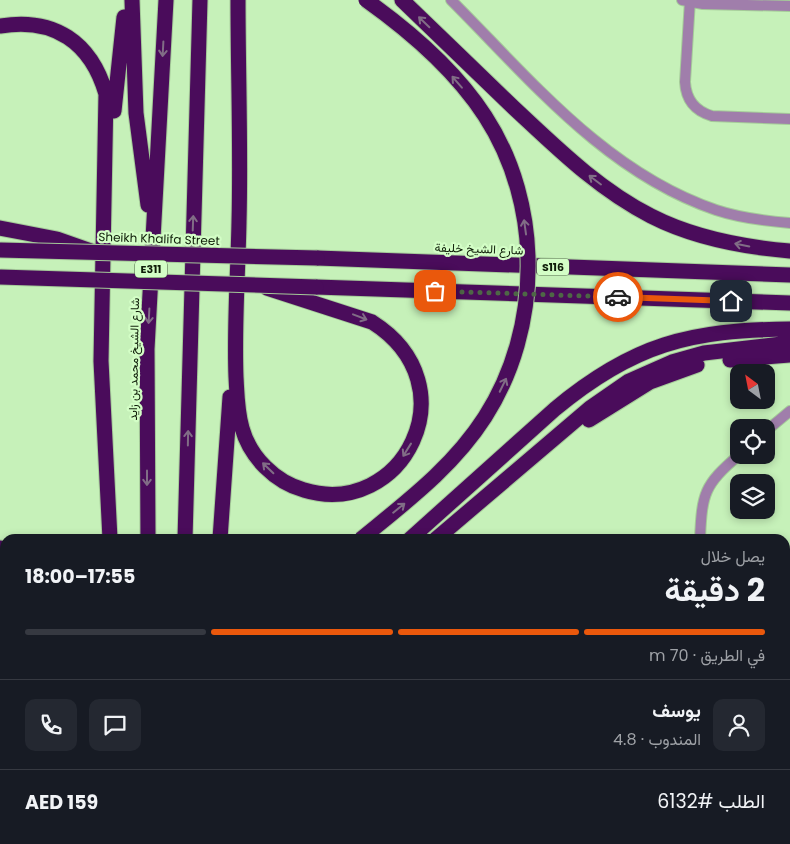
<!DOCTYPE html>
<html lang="ar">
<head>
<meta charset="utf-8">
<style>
  body { margin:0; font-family:Poppins,Vazirmatn,sans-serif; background:#242831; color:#f1f3f6; direction:rtl; height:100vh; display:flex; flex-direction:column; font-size:19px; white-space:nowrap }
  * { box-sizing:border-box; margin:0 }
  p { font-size:16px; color:#9ea1a6 }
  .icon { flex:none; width:28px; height:28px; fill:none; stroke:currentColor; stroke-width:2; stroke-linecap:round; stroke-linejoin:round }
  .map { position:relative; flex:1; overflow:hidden; direction:ltr }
  .sheet { position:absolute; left:0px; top:534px; width:790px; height:311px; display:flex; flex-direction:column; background:#171b24; border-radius:15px 15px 0 0; box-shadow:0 2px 8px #0003; direction:rtl }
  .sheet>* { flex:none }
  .needle { width:32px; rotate:328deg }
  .buttons { position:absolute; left:730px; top:364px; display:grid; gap:10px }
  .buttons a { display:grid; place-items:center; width:45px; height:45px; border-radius:10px; background:#171b24; box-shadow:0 2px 8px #0003; font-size:25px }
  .pin { position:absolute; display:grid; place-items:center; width:42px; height:42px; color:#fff; margin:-21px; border-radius:10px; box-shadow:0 2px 8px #0006 }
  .courier { position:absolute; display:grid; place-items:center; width:50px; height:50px; margin:-25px; border:4px solid #ea580c; border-radius:50%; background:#fff; color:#222; box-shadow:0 1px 6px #0007 }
  .summary em { font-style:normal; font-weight:700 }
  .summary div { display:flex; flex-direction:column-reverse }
  .summary { display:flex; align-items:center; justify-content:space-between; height:85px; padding:0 25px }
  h1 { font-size:32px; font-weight:700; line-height:38px }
  .bar { display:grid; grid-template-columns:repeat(4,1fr); gap:8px 5px; align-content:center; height:60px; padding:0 25px }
  .bar i { height:6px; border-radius:4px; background:#363941 }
  .bar .on { background:#ea580c }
  .bar p { grid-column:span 4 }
  .line { display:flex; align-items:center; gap:12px; padding:0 25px; border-top:1px solid #363941 }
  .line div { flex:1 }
  .round { display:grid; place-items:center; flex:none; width:52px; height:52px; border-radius:10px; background:#242831 }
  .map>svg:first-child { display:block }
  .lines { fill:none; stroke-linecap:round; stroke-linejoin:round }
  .street-casing { stroke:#a5cb99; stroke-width:12 }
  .secondary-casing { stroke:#a5cb99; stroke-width:14 }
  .highway-casing { stroke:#a5cb99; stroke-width:17 }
  .street { stroke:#a07eab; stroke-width:10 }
  .secondary { stroke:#7f4d8e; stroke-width:12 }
  .highway { stroke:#4a0c5b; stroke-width:15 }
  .highway-bridge-casing { stroke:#a5cb99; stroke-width:17; stroke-linecap:butt }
  .highway-bridge { stroke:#4a0c5b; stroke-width:15 }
  .oneway { stroke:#816d86 }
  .done { stroke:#4e6746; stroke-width:5; stroke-dasharray:0 9 }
  .route { stroke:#ea580c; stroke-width:6 }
  .labels { text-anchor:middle; stroke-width:4.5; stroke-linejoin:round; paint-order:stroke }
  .shield { fill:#d3fec6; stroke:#496041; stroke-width:1 }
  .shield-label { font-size:11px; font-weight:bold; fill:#0e1d08 }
  .street-label { font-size:12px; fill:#0e1d08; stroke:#d3fec6 }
</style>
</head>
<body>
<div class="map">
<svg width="790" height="844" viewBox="0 0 790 844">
  <rect width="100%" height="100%" fill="#c6f1b9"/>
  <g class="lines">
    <defs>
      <path id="street" d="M 451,0 C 530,79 606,173 716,210 C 740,218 765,221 790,223
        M 682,0 L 703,4 L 790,6
        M 690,0 L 685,82 C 686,100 695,111 712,116 L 790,119
        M 766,431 L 790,411
        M 700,539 C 702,493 704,485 739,455
        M 0,626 L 5,631
        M 785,804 L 790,805
        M 629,840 L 629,844
        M 108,844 L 108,840
        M 304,844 L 304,840
        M 517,844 L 517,840
        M 699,844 L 699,840"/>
      <path id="secondary" d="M 785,692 L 790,693
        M 785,711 L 790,711
        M 415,844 L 415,840"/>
      <path id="highway" d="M 132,0 L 136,113 L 148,205
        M 238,0 C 238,74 241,148 239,222 C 238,274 234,325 236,377 C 237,394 237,411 242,428 C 250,457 275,482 304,490 C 402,520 473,386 372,322 L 267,288
        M 402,0 C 439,36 477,72 514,108 C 557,148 598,189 651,216 C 694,238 742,247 790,251
        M 0,26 C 54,17 91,42 106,94 L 101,361 L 110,539
        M 114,111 L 124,17
        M 0,228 L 57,239 L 94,252
        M 317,258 L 790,275
        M 316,287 L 790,303
        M 730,360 L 790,355
        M 589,420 L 650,382 L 697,365
        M 148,539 L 147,349 L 166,0
        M 185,539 L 200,0
        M 220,539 L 230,397
        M 410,539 L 555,409 C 633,344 690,330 790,329
        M 436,539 L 590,408 L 629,381 L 672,362 L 704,353 L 790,343
        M 0,548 L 5,551
        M 0,575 L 5,580
        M 119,844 L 119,840
        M 143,844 L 143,840
        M 176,844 L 176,840
        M 202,844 L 202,840"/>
    </defs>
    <use href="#street" class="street-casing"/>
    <use href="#secondary" class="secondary-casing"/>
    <use href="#highway" class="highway-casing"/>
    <use href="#street" class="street"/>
    <use href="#secondary" class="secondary"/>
    <use href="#highway" class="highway"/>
    <defs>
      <path id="highway-bridge" d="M 0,250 L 317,258
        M 0,277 L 316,287
        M 361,539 C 406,502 453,467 485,417 C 542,328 543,205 485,116 C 455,70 411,32 366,0"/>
    </defs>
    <use href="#highway-bridge" class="highway-bridge-casing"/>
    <use href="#highway-bridge" class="highway-bridge"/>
  </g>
  <defs><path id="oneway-shaft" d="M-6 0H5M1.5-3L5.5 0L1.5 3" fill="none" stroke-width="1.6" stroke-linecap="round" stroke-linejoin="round" transform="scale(1.25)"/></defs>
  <g class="oneway">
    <use href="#oneway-shaft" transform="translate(424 22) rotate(-136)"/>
    <use href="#oneway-shaft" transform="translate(163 49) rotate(93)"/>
    <use href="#oneway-shaft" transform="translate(457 82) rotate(-131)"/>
    <use href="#oneway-shaft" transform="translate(595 180) rotate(-143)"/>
    <use href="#oneway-shaft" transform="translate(193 223) rotate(-88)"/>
    <use href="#oneway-shaft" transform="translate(525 227) rotate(-98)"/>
    <use href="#oneway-shaft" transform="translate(742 245) rotate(-169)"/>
    <use href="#oneway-shaft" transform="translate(149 316) rotate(93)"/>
    <use href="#oneway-shaft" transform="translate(360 317) rotate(21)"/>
    <use href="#oneway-shaft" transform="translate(503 385) rotate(-64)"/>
    <use href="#oneway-shaft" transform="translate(188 438) rotate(-89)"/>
    <use href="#oneway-shaft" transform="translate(407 450) rotate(122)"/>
    <use href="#oneway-shaft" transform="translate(268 468) rotate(-136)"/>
    <use href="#oneway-shaft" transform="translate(147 478) rotate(90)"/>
    <use href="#oneway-shaft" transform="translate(399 508) rotate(-39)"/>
  </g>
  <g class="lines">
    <path class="done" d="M 435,291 L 618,297"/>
    <path class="route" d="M 618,297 L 731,301"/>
  </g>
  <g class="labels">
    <g class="shield">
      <rect x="537" y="258.5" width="32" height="17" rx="4"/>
      <rect x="135" y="260.5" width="32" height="17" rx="4"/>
    </g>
    <g class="shield-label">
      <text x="553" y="271">S116</text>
      <text x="151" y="273">E311</text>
    </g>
    <g class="street-label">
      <text transform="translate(159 239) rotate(2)" y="4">Sheikh Khalifa Street</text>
      <text transform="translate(479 249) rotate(2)" y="4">شارع الشيخ خليفة</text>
      <text transform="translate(134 359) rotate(-89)" y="4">شارع الشيخ محمد بن زايد</text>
    </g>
  </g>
</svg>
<div class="buttons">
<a><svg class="needle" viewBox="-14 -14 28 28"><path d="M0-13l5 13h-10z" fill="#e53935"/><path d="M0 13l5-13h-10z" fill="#9ea1a6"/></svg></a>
<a><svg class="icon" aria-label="locate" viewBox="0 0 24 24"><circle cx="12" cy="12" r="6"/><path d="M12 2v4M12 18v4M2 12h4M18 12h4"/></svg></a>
<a><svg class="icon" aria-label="layers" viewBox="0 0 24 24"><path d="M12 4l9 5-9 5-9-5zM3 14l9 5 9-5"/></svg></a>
</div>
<div class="pin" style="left:435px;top:291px;background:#ea580c"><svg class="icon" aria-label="bag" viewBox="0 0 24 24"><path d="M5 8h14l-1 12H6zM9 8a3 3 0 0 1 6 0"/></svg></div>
<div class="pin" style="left:731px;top:301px;background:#1f2937"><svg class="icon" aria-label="home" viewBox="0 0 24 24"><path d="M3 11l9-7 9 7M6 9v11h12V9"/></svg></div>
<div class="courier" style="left:618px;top:297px"><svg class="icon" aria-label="car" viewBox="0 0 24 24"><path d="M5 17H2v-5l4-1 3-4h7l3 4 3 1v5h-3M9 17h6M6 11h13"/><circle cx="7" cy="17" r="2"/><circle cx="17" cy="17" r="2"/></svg></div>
<section class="sheet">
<div class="summary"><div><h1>2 دقيقة</h1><p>يصل خلال</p></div><em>17:55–18:00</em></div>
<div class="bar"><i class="on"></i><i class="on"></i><i class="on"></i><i></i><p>في الطريق · 70 m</p></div>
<div class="line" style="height:90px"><a class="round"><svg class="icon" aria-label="person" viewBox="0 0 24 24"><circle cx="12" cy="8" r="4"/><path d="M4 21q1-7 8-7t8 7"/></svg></a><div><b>يوسف</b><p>المندوب · 4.8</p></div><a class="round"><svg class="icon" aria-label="chat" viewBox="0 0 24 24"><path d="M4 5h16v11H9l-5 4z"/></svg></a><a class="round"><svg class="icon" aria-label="phone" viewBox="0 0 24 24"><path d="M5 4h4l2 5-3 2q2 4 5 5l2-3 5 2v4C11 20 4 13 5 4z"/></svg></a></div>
<div class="line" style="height:65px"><div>الطلب #6132</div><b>AED 159</b></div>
</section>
</div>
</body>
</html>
